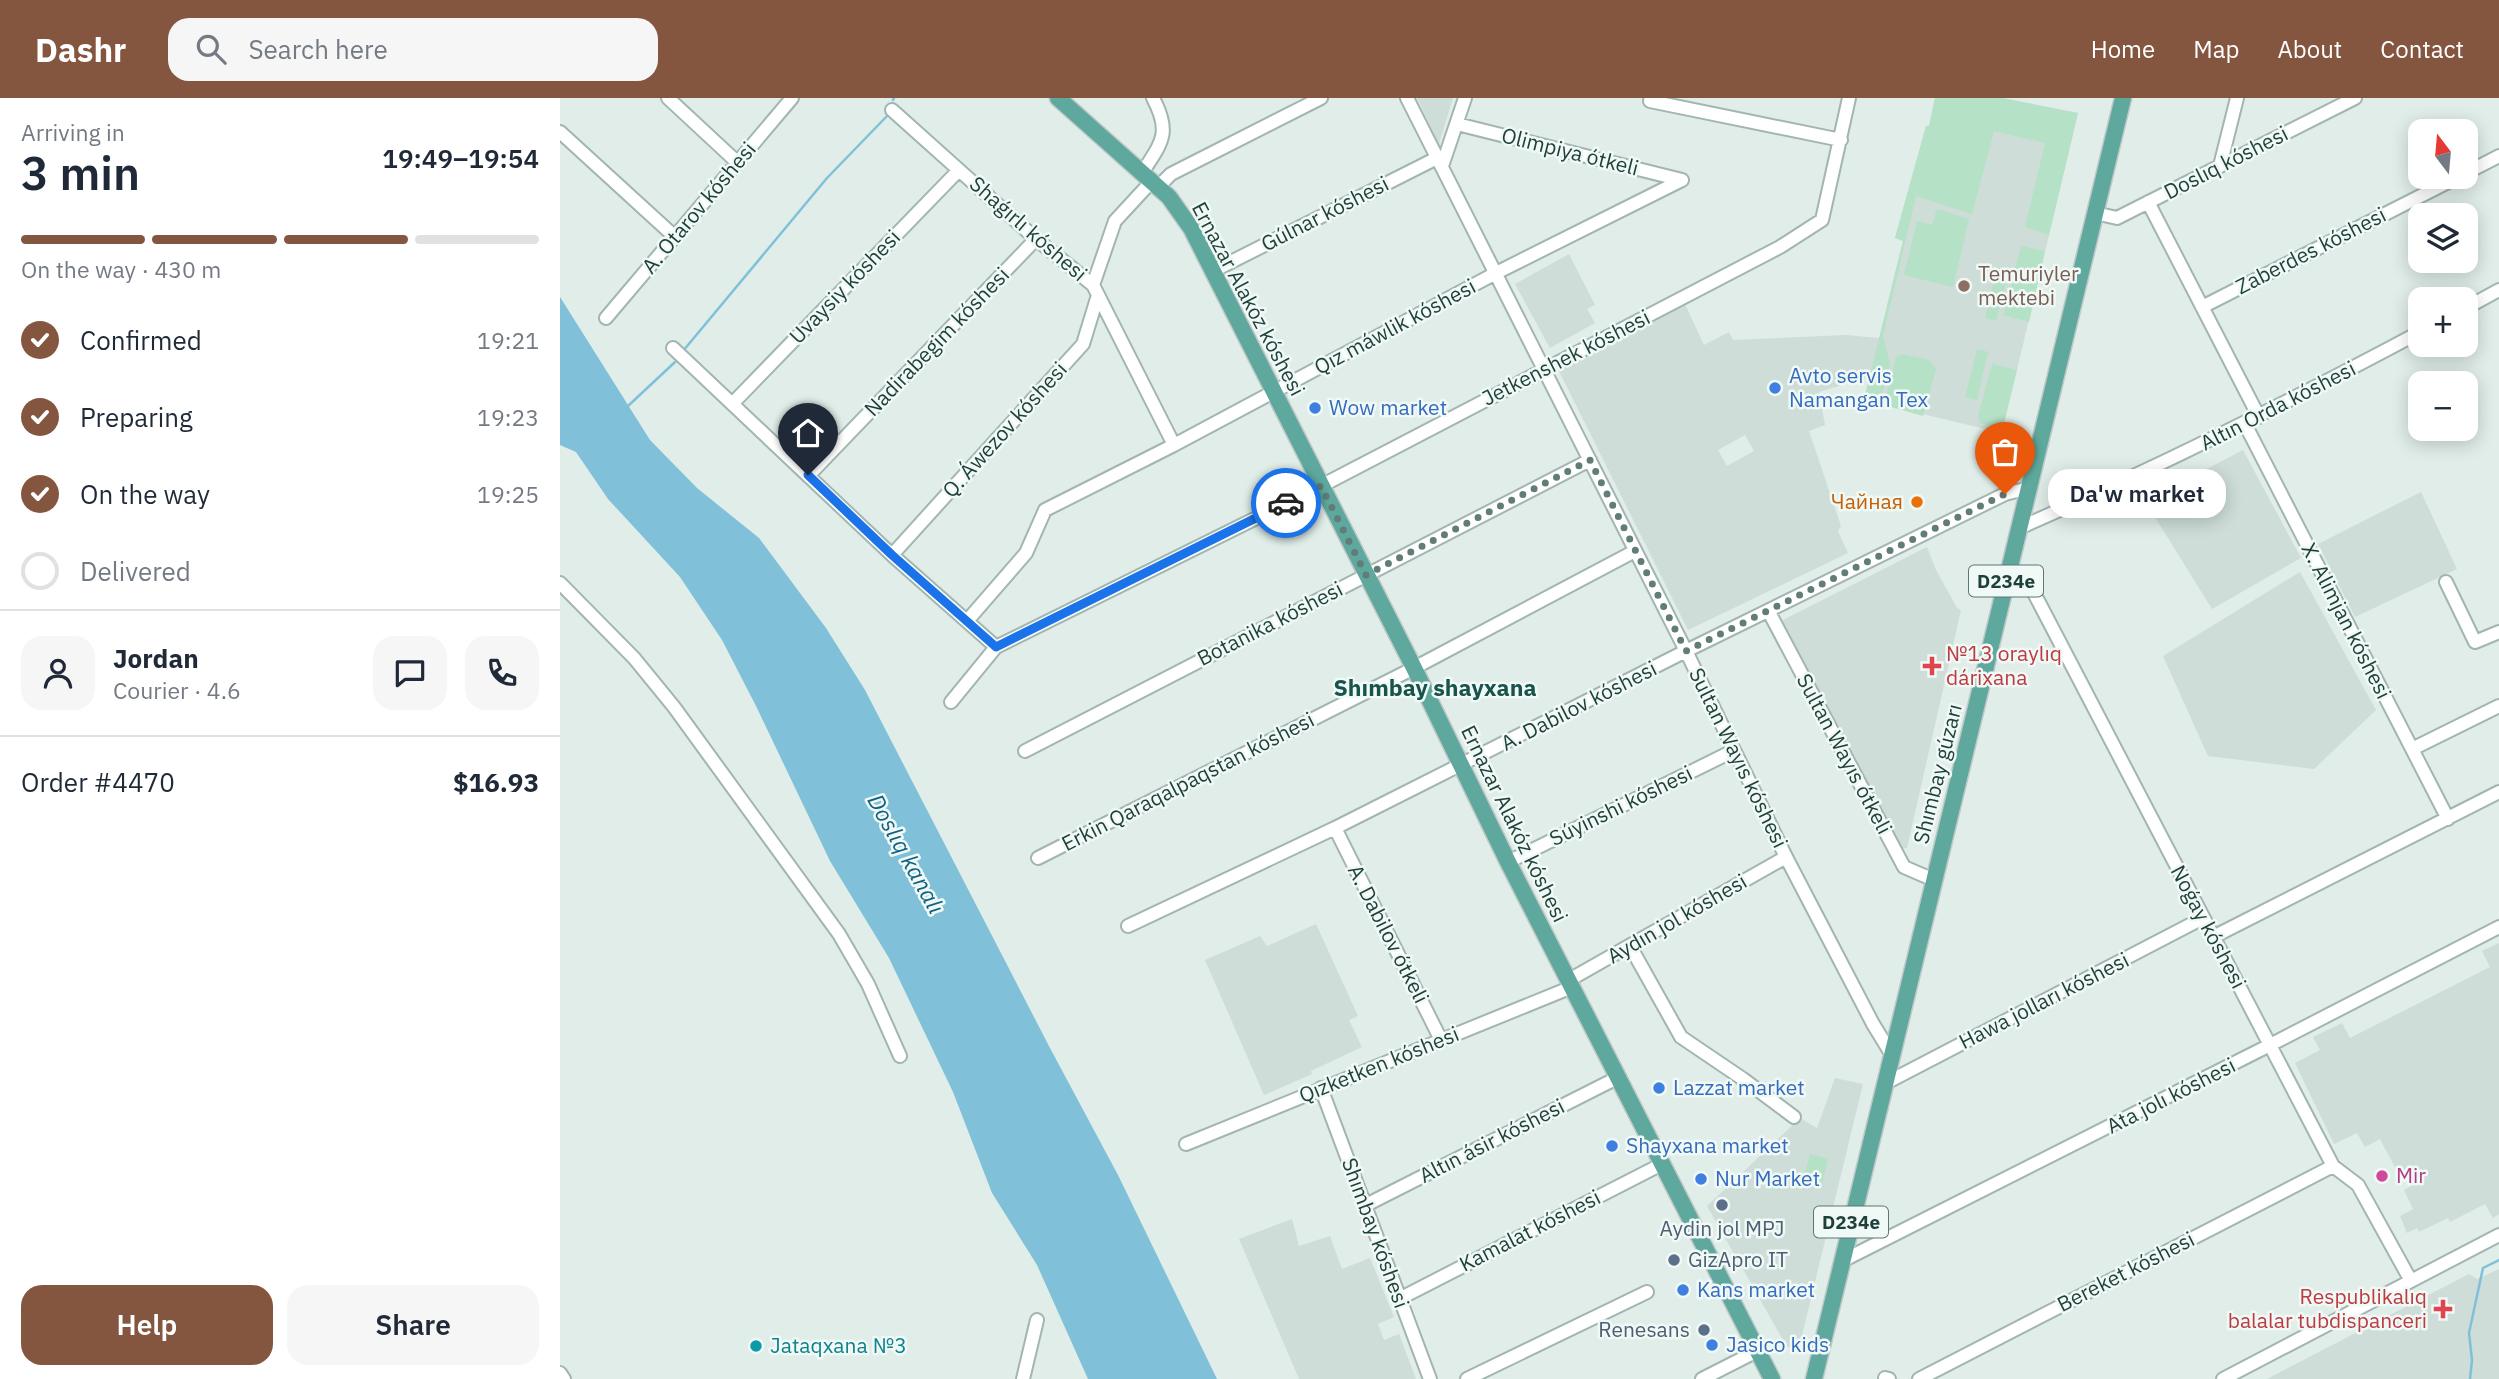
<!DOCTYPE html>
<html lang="en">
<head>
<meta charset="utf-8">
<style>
  body { margin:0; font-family:"IBM Plex Sans",sans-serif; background:#f6f6f7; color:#1f2937; height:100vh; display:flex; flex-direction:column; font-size:26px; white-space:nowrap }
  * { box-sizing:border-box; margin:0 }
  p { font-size:23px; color:#747a83 }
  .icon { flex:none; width:38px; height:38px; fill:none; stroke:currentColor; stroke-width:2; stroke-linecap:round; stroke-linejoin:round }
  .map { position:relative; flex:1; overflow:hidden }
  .side { display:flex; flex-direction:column; background:#fff; width:560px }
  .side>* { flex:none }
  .needle { width:46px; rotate:344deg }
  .tools { position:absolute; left:1848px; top:21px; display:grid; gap:14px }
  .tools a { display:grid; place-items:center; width:70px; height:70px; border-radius:14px; background:#fff; box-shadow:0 4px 18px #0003; font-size:35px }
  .pin { position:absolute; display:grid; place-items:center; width:60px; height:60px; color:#fff; margin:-72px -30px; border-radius:50% 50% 50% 0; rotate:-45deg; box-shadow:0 0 7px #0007 }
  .pin .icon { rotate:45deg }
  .courier { position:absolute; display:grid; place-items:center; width:70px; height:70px; margin:-35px; border:5px solid #1a73e8; border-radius:50%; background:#fff; color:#222; box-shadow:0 2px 9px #0007 }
  .bubble { position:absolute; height:49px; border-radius:21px; background:#fff; box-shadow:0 4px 18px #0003; font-size:23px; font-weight:600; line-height:49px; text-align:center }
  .head em { font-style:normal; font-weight:600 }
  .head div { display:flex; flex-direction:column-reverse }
  .head { display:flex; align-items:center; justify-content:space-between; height:119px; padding:0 21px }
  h1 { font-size:46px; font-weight:600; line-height:52px }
  .bar { display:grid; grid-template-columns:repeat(4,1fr); gap:10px 7px; align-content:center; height:84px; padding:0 21px }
  .bar i { height:9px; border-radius:5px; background:#e0e1e3 }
  .bar .selected { background:#845640 }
  .bar p { grid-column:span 4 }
  .line { display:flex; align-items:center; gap:18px; padding:0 21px; border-top:2px solid #e0e1e3 }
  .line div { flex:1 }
  .round { display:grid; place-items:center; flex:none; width:74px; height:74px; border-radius:21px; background:#f6f6f7 }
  ol { padding:0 21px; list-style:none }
  li { display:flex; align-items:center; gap:21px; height:77px }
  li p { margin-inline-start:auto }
  li .icon { padding:7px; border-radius:50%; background:#845640; color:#fff; stroke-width:4 }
  li:last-child { color:#747a83 }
  li i { width:38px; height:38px; border:4px solid #e0e1e3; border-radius:50% }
  .primary-button { display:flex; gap:14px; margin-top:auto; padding:14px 21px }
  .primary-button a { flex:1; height:80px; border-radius:21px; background:#845640; color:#fff; font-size:28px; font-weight:600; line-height:80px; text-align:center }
  .primary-button a+a { background:#f6f6f7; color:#1f2937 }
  header { display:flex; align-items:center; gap:42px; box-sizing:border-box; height:98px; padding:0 35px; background:#845640; color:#fff }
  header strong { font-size:33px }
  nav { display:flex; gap:38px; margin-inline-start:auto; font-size:24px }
  .search { width:490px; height:63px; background:#f6f6f7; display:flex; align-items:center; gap:18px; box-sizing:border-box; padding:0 24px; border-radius:21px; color:#747a83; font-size:26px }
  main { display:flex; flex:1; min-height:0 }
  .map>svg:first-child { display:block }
  .built { fill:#ceddd7; fill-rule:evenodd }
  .green { fill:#b5e1c6 }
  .water { fill:#80c1d9 }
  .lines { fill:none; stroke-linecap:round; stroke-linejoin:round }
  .stream { stroke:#80c1d9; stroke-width:2.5 }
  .minor-casing { stroke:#a2b5b0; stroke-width:16 }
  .major-casing { stroke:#c0c9c8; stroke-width:19 }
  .minor { stroke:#fff; stroke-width:12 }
  .major { stroke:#5ea89d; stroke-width:16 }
  .done { stroke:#627c77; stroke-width:7; stroke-dasharray:0 12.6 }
  .route { stroke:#1a73e8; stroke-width:9 }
  .education-dot { fill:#8d6e63; stroke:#f0f9f5; stroke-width:2.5 }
  .shop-dot { fill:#3f7fe0; stroke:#f0f9f5; stroke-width:2.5 }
  .food-dot { fill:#e8710a; stroke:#f0f9f5; stroke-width:2.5 }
  .health-dot { fill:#e0444e; stroke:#f0f9f5; stroke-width:2.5 }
  .hotel-dot { fill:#d1479c; stroke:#f0f9f5; stroke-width:2.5 }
  .service-dot { fill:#5c6f8a; stroke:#f0f9f5; stroke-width:2.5 }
  .culture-dot { fill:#0f9aa8; stroke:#f0f9f5; stroke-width:2.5 }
  .labels { text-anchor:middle; stroke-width:5; stroke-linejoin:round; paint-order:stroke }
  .shield { fill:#f0f9f5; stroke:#5d7772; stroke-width:2 }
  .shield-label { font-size:19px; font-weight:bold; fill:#1e3f3a }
  .street-label { font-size:21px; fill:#1e3f3a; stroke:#f0f9f5 }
  .education-label { font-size:21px; fill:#785e54; stroke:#f0f9f5; text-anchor:start }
  .shop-label { font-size:21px; fill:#366cbe; stroke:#f0f9f5; text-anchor:start }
  .food-label { font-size:21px; fill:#c56008; stroke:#f0f9f5; text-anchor:end }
  .health-label { font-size:21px; fill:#be3a42; stroke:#f0f9f5; text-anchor:start }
  .hotel-label { font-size:21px; fill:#b23c85; stroke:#f0f9f5; text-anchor:start }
  .service-label { font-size:21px; fill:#4e5e75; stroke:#f0f9f5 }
  .culture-label { font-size:21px; fill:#0d838f; stroke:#f0f9f5; text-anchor:start }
  .neighbourhood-label { font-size:23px; font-weight:bold; fill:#18534c; stroke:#f0f9f5 }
  .water-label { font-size:23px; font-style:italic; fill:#116282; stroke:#f0f9f5 }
</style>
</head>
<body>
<header>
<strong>Dashr</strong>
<div class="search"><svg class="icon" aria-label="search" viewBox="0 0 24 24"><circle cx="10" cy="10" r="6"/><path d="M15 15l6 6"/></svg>Search here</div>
<nav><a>Home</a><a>Map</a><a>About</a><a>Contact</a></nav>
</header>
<main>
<section class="side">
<div class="head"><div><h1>3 min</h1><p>Arriving in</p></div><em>19:49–19:54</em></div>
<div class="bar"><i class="selected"></i><i class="selected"></i><i class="selected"></i><i></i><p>On the way · 430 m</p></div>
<ol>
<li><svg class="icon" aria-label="check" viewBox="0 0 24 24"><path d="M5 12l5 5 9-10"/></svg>Confirmed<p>19:21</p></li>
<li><svg class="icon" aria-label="check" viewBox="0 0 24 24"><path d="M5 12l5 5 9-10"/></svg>Preparing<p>19:23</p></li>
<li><svg class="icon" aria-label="check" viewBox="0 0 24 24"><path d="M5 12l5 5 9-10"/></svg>On the way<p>19:25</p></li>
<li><i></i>Delivered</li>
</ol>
<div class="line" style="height:126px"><a class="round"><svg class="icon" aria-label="person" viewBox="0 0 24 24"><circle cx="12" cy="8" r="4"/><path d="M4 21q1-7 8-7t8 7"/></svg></a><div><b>Jordan</b><p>Courier · 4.6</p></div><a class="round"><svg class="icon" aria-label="chat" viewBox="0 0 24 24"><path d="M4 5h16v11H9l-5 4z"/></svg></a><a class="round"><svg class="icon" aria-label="phone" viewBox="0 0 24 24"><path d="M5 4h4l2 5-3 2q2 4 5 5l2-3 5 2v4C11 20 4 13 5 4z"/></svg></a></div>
<div class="line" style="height:91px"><div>Order #4470</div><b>$16.93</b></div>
<div class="primary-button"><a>Help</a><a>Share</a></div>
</section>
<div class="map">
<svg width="1939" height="1281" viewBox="0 0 1939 1281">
  <rect width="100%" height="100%" fill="#e0ede8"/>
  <path class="built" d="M 857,0 L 893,0 L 879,46 Z
    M 1375,0 L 1442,0 L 1518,15 L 1442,335 L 1304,302 L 1309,279 L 1259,294 L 1265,327 L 1249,333 L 1281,428 L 1278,433 L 1288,455 L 1128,532 L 998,271 L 1125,206 L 1144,247 L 1169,234 L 1173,242 L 1286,237 L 1319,240 L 1343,143 L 1335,140 L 1366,28 L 1369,28 ZM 1185,337 L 1194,353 L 1167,368 L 1158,352 Z
    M 1009,156 L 1035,207 L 1027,211 L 1035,225 L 990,250 L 955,186 Z
    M 1683,352 L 1741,460 L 1652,511 L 1585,403 Z
    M 1861,394 L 1897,471 L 1795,519 L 1758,446 Z
    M 1367,449 L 1376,472 L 1397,510 L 1401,512 L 1347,750 L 1339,750 L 1221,523 Z
    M 1740,474 L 1816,612 L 1754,671 L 1648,658 L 1603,558 Z
    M 756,826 L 798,918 L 789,922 L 802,949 L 751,973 L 752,976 L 704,997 L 645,862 L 700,838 L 707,848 Z
    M 1939,845 L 1939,1116 L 1933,1120 L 1925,1106 L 1890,1124 L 1888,1120 L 1859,1134 L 1857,1130 L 1847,1135 L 1840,1118 L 1853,1111 L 1844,1092 L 1853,1087 L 1846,1074 L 1839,1077 L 1820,1041 L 1805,1049 L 1797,1035 L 1774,1046 L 1735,965 L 1760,952 L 1753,939 L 1782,925 L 1790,940 L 1930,869 L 1922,853 Z
    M 1275,980 L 1303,986 L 1239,1250 L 1227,1249 L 1147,1108 L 1240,1020 L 1257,1030 Z
    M 732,1121 L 739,1148 L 770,1138 L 782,1171 L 810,1160 L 834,1219 L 818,1226 L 824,1242 L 839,1236 L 856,1281 L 739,1281 L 679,1141 Z
    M 1939,1171 L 1939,1281 L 1707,1281 L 1909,1176 L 1917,1181 Z"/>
  <path class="green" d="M 1375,0 L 1442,0 L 1518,15 L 1489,137 L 1465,129 L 1485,45 L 1434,33 L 1412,116 L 1356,98 L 1323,238 L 1330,266 L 1319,306 L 1304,302 L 1343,143 L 1335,140 L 1366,28 L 1369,28 Z
    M 1377,111 L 1409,121 L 1393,189 L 1344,177 L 1357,123 L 1372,127 Z
    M 1461,148 L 1485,153 L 1469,224 L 1443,217 Z
    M 1437,170 L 1449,173 L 1436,223 L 1425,220 Z
    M 1417,251 L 1428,254 L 1417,302 L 1405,299 Z
    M 1342,256 L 1369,262 L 1376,271 L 1363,318 L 1324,307 L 1336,260 Z
    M 1432,266 L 1457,272 L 1442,332 L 1420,325 L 1418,318 Z
    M 1250,1056 L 1268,1061 L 1261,1090 L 1242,1085 Z"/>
  <path class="water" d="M 0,199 L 90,342 L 137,390 L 199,440 L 266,530 L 305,592 L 490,950 L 558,1077 L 657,1281 L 528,1281 L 477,1167 L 432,1095 L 393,994 L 329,860 L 270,763 L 196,608 L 162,542 L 120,479 L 48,401 L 16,354 L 0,347 Z"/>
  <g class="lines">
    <path class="stream" d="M 333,2 L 334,0
      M 123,253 L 267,80 L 328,17
      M 68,308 L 115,264
      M 466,1240 L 469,1227
      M 1910,1281 L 1912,1262 L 1909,1235 L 1923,1170 L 1939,1162"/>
    <defs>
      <path id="minor" d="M 108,0 L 178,65
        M 847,0 L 1126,553 L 1226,759 L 1313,926 L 1332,957
        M 1091,0 L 1090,3 L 1281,42
        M 332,12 L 476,141 L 533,187 L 614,347
        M 897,26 L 1122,82
        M 0,34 L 115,139
        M 882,68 L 905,0
        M 1660,68 L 1677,0
        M 582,75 C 601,45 612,36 593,0
        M 1906,75 L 1939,58
        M 597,90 L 611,76 L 761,0
        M 1588,104 L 1699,319
        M 1535,115 L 1557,120 L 1795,0
        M 653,173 L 877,60
        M 533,187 L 555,123 L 591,84
        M 1642,209 L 1898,79
        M 1906,210 L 1939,192
        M 46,220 L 232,0
        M 113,250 L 332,457 L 436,549
        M 172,306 L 399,72
        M 1685,326 L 1888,721
        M 248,378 L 476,141
        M 1459,430 C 1596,370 1729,304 1860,234
        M 332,457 L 523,246 L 538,197
        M 1449,470 L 1473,493 L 1773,1068 L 1798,1087 L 1851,1183
        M 1886,484 L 1915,544 L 1939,534
        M 0,485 L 74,560 L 114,609 L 279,836 L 308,886 L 340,958
        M 1209,514 L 1344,769 L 1374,782
        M 407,523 L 466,455 L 485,412 L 614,347 L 936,175 L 1122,82
        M 391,604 L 436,549 L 761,388 L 1220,149 L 1262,122 L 1289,0
        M 1852,651 L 1939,608
        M 465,653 L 1030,362
        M 775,730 L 881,942
        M 478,760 L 854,570 L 1075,453
        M 948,764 L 1173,653
        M 568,828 L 775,730 L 1126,553 L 1445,396 L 1469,390
        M 1653,839 L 1939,694
        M 1070,848 L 1121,939 L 1183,981 L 1234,1019
        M 1009,882 L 1226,759
        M 1324,986 L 1643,820
        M 761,990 L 870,1281
        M 626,1046 L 1012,889
        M 806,1107 L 1059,979
        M 1282,1163 L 1710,947 L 1939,829
        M 839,1201 L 1102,1066
        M 0,1275 L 4,1281
        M 1325,1280 L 1329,1281
        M 463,1281 L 477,1222
        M 907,1281 L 1087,1194
        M 1142,1281 L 1199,1252
        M 1359,1281 L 1773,1068
        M 1663,1281 L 1939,1137"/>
      <path id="major" d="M 498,0 L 609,99 L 631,130 L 854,570 L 948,764 L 1212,1281
        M 1254,1281 L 1563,0"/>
    </defs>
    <use href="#minor" class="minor-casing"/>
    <use href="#major" class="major-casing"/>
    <use href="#minor" class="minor"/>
    <use href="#major" class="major"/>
  </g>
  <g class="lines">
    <path class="done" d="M 726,405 L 761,388 L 806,477 L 1030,362 L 1126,553 L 1445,396"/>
    <path class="route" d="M 248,377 L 332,457 L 436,549 L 726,405"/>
  </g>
  <circle class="education-dot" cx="1404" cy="188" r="7"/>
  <g class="shop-dot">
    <circle cx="1215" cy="290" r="7"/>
    <circle cx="755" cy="310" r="7"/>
    <circle cx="1099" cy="990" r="7"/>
    <circle cx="1052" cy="1048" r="7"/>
    <circle cx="1141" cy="1081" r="7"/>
    <circle cx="1123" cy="1192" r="7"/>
    <circle cx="1152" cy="1247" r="7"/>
  </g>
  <circle class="food-dot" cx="1357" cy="404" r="7"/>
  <g class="health-dot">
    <path d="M1368.5 557.5h7v7h7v7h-7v7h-7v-7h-7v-7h7z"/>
    <path d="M1879.5 1200.5h7v7h7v7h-7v7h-7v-7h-7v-7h7z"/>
  </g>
  <circle class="hotel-dot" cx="1822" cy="1078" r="7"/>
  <g class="service-dot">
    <circle cx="1162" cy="1107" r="7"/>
    <circle cx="1114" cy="1162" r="7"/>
    <circle cx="1144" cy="1232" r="7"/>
  </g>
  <circle class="culture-dot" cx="196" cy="1248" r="7"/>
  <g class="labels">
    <g class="shield">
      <rect x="1409" y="467.5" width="74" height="31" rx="5"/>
      <rect x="1254" y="1108.5" width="74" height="31" rx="5"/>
    </g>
    <g class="shield-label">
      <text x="1446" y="490">D234e</text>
      <text x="1291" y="1131">D234e</text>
    </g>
    <g class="street-label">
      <text transform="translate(1010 54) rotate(14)" y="7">Olimpiya ótkeli</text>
      <text transform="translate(1666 65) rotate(-27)" y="7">Doslıq kóshesi</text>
      <text transform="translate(139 110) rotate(-50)" y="7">A. Otarov kóshesi</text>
      <text transform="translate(765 116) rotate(-27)" y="7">Gúlnar kóshesi</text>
      <text transform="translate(468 131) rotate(41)" y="7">Shaǵırlı kóshesi</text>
      <text transform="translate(1751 153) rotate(-27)" y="7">Zaberdes kóshesi</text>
      <text transform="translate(285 189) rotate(-46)" y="7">Uvaysiy kóshesi</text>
      <text transform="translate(688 201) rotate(62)" y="7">Ernazar Alakóz kóshesi</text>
      <text transform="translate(835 229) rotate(-28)" y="7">Qız máwlik kóshesi</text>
      <text transform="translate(377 244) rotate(-46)" y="7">Nadirabegim kóshesi</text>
      <text transform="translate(1006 260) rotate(-27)" y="7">Jetkenshek kóshesi</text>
      <text transform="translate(1718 308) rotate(-27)" y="7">Altın Orda kóshesi</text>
      <text transform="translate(445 332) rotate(-48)" y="7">Q. Áwezov kóshesi</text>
      <text transform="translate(1786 523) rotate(63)" y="7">X. Alimjan kóshesi</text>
      <text transform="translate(710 526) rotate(-27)" y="7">Botanika kóshesi</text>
      <text transform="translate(1019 608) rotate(-27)" y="7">A. Dabilov kóshesi</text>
      <text transform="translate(1284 656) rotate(62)" y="7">Sultan Wayıs ótkeli</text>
      <text transform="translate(1178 660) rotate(64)" y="7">Sultan Wayıs kóshesi</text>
      <text transform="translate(1378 676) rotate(-76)" y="7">Shımbay gúzarı</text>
      <text transform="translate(628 684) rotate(-27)" y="7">Erkin Qaraqalpaqstan kóshesi</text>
      <text transform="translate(1061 708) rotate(-26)" y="7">Súyinshi kóshesi</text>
      <text transform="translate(954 726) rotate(64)" y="7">Ernazar Alakóz kóshesi</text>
      <text transform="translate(1117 821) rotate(-30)" y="7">Aydın jol kóshesi</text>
      <text transform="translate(1648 829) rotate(62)" y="7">Noǵay kóshesi</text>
      <text transform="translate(828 836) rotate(63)" y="7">A. Dabilov ótkeli</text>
      <text transform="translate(1484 903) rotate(-27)" y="7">Hawa jolları kóshesi</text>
      <text transform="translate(819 967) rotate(-22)" y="7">Qızketken kóshesi</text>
      <text transform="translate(1611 998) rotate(-27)" y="7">Ata jolı kóshesi</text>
      <text transform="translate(932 1043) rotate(-27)" y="7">Altın ásir kóshesi</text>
      <text transform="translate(970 1133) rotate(-27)" y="7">Kamalat kóshesi</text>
      <text transform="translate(815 1135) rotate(70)" y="7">Shımbay kóshesi</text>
      <text transform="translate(1566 1174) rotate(-27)" y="7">Bereket kóshesi</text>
    </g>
    <g class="education-label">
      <text x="1418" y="183">Temuriyler<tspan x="1418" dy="24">mektebi</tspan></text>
    </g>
    <g class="shop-label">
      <text x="1229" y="285">Avto servis<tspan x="1229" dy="24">Namangan Tex</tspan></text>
      <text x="769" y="317">Wow market</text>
      <text x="1113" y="997">Lazzat market</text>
      <text x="1066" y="1055">Shayxana market</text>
      <text x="1155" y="1088">Nur Market</text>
      <text x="1137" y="1199">Kans market</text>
      <text x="1166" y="1254">Jasico kids</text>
    </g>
    <g class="food-label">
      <text x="1343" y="411">Чайная</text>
    </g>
    <g class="health-label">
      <text x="1386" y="563">№13 oraylıq<tspan x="1386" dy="24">dárixana</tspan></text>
      <text x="1867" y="1206" text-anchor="end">Respublikalıq<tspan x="1867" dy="24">balalar tubdispanceri</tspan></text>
    </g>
    <g class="hotel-label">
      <text x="1836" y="1085">Mir</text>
    </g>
    <g class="service-label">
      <text x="1162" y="1138">Aydin jol MPJ</text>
      <text x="1128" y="1169" text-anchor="start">GizApro IT</text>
      <text x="1130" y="1239" text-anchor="end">Renesans</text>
    </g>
    <g class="culture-label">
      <text x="210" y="1255">Jataqxana №3</text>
    </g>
    <g class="neighbourhood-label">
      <text x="875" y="598">Shımbay shayxana</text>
    </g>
    <g class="water-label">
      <text transform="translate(346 756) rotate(61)" y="8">Doslıq kanalı</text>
    </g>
  </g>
</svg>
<div class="tools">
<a><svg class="needle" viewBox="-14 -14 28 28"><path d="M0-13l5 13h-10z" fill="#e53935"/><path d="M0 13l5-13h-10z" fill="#747a83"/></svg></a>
<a><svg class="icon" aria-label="layers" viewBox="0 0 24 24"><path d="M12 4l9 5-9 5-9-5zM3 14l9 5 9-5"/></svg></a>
<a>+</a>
<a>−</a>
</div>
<div class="pin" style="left:1445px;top:396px;background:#ea580c"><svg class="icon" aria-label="bag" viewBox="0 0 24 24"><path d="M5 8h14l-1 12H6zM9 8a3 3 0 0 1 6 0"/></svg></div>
<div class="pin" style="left:248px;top:377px;background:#1f2937"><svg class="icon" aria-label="home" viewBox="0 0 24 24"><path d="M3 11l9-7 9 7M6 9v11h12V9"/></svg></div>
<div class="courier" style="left:726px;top:405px"><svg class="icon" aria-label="car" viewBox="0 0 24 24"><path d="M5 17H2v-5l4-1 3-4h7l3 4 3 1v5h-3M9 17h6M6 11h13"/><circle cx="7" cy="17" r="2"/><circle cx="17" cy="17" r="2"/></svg></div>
<div class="bubble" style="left:1488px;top:371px;width:178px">Da'w market</div>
</div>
</main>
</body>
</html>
